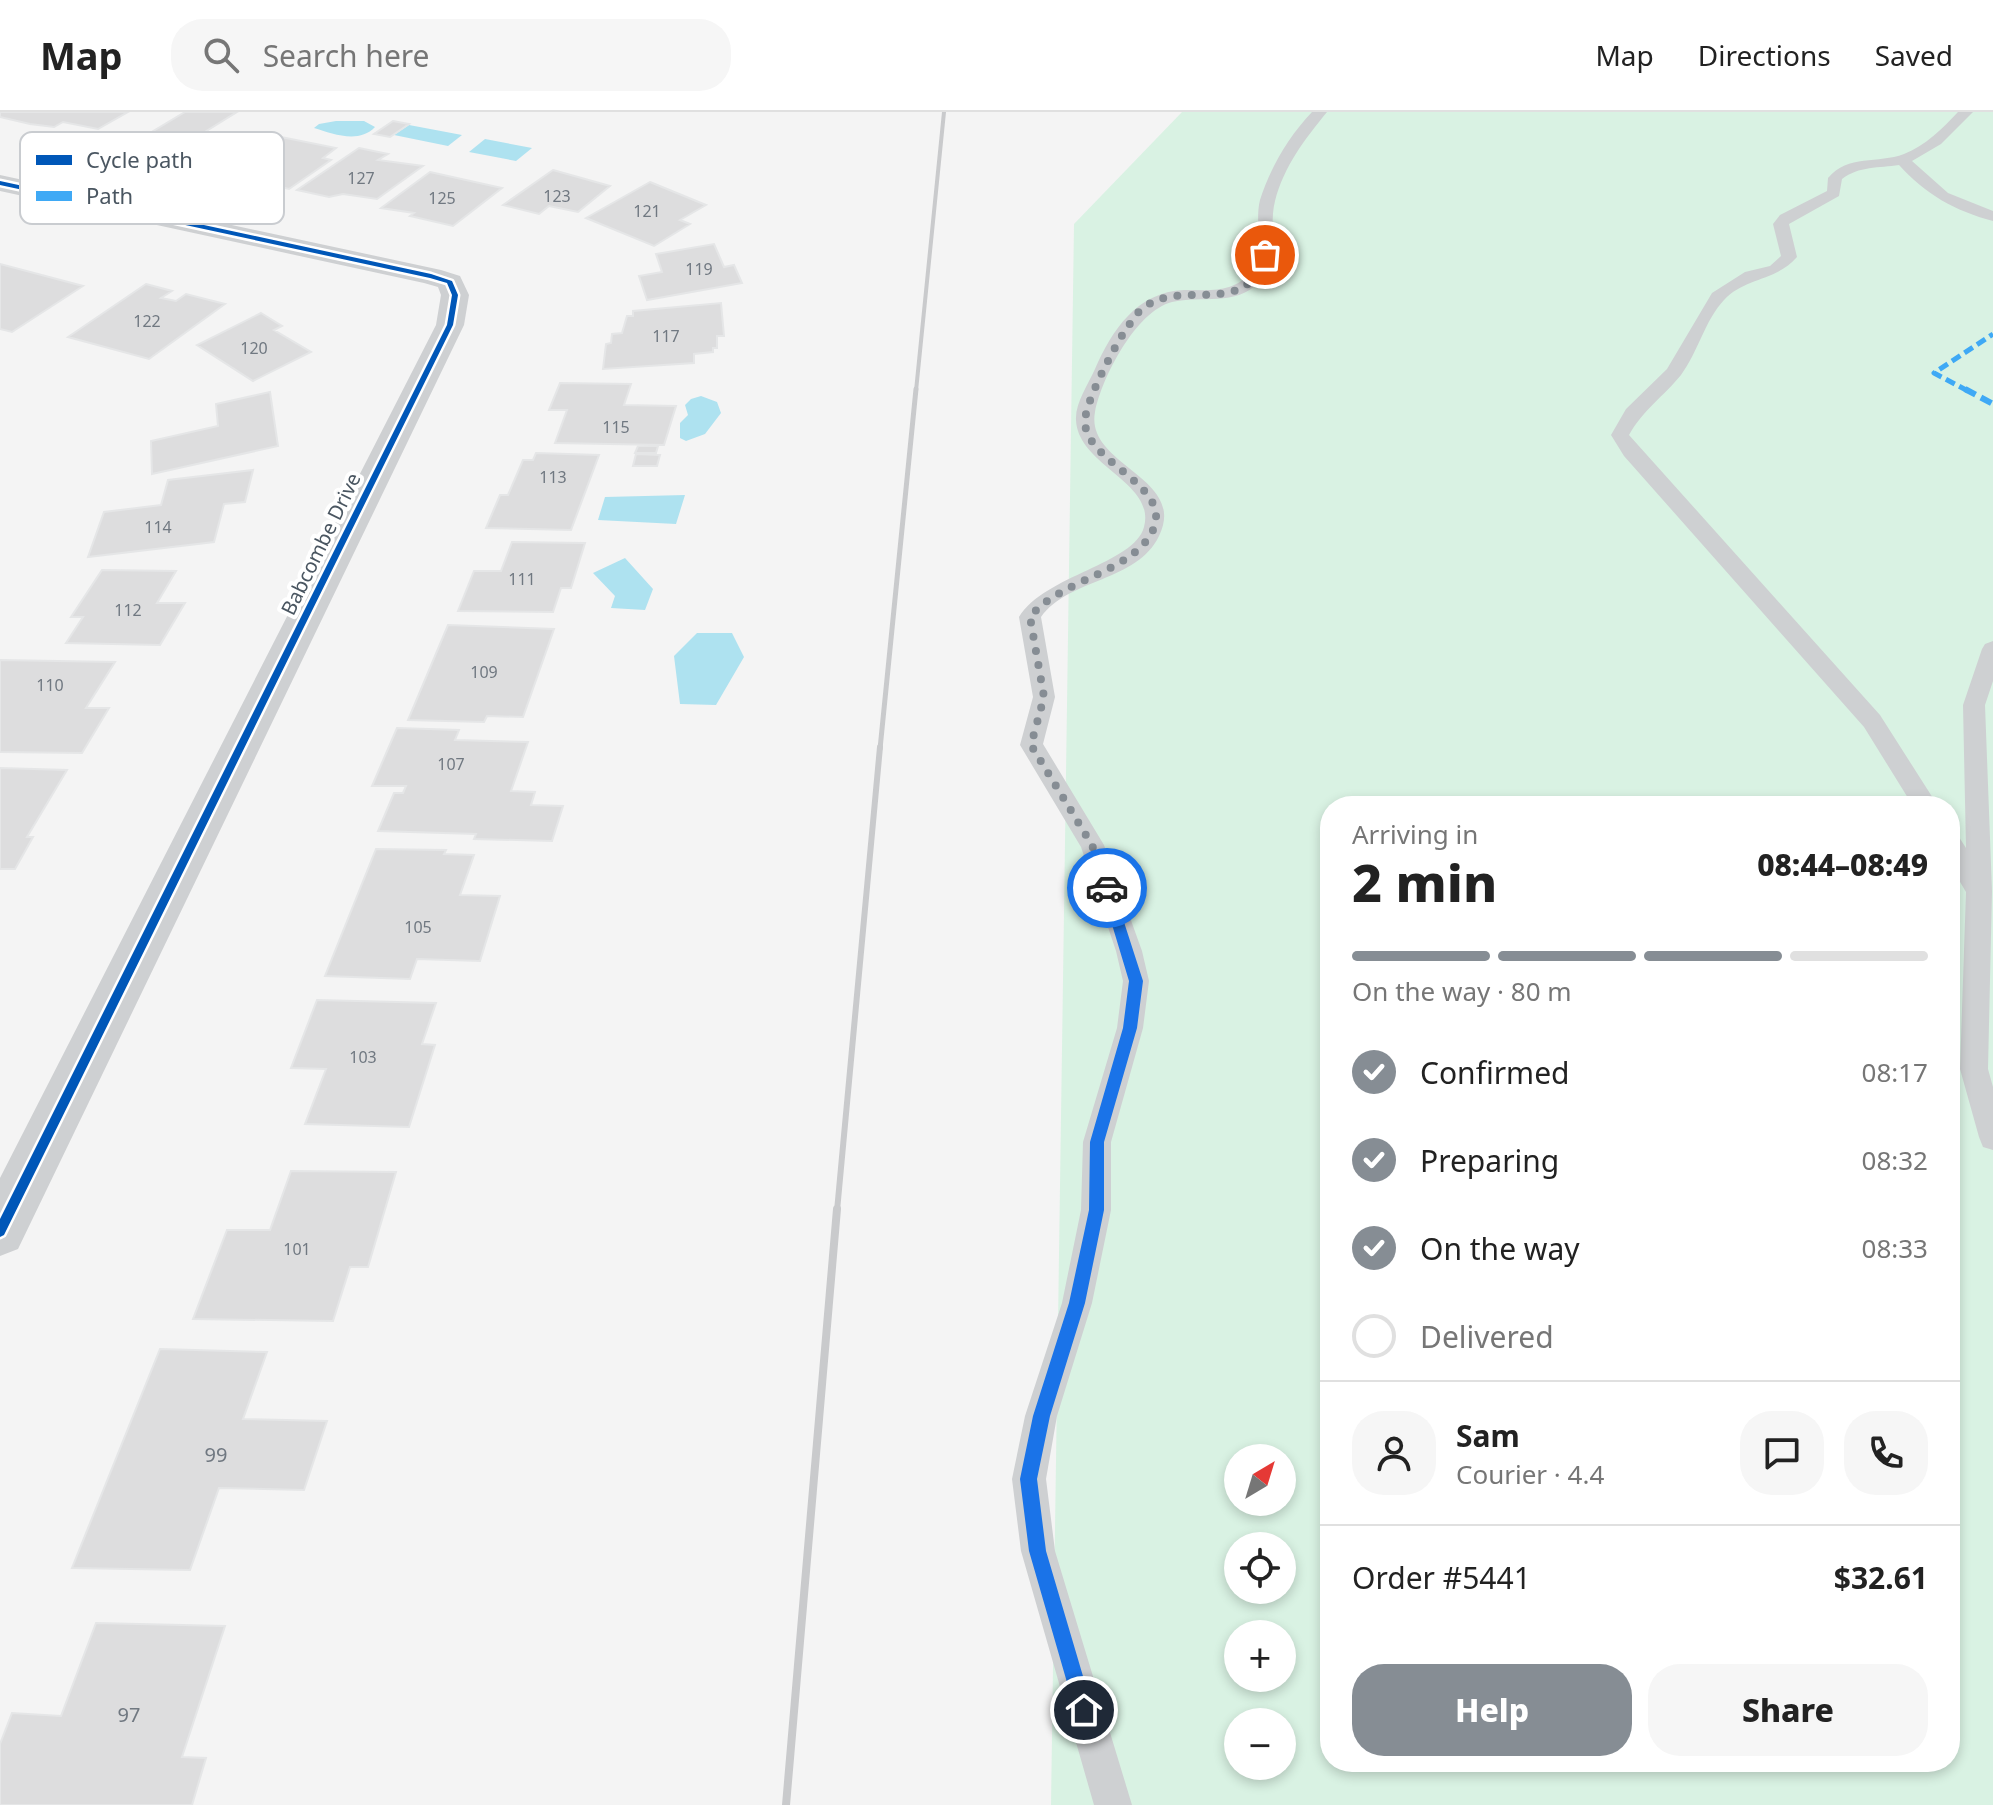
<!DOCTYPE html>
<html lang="en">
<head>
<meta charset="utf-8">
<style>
  body { margin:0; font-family:"Noto Sans",sans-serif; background:#f6f6f6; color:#222; height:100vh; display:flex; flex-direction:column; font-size:30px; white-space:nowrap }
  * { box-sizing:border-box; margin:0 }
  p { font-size:26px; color:#767676 }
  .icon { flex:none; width:44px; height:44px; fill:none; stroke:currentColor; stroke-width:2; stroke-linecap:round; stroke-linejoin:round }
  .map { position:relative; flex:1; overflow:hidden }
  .side { position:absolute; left:1320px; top:684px; width:640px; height:976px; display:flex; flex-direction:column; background:#fff; border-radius:32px; box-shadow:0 4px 12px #0003 }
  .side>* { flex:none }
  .needle { width:52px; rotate:38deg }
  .fabs { position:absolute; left:1224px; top:1332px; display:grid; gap:16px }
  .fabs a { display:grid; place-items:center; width:72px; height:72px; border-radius:50%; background:#fff; box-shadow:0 4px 12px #0003; font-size:40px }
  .pin { position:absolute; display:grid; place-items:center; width:68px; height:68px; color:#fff; margin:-34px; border:4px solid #fff; border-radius:50%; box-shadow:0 2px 8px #0007 }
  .courier { position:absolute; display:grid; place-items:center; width:80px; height:80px; margin:-40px; border:6px solid #1a73e8; border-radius:50%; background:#fff; color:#222; box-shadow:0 2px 10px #0007 }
  .overview em { font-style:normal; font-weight:800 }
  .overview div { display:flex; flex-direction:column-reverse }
  .overview { display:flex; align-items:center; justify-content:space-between; height:136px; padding:0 32px }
  h1 { font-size:52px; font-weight:800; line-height:60px }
  .bar { display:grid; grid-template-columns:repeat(4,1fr); gap:12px 8px; align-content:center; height:96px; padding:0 32px }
  .bar i { height:10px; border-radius:6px; background:#e0e0e0 }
  .bar .selected { background:#868d94 }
  .bar p { grid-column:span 4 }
  .line { display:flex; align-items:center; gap:20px; padding:0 32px; border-top:2px solid #e0e0e0 }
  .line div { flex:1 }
  .round { display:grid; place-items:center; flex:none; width:84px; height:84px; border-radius:32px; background:#f6f6f6 }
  ol { padding:0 32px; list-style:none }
  li { display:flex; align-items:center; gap:24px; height:88px }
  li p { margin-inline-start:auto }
  li .icon { padding:8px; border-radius:50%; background:#868d94; color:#fff; stroke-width:4 }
  li:last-child { color:#767676 }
  li i { width:44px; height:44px; border:4px solid #e0e0e0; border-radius:50% }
  .cta { display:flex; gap:16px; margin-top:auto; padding:16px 32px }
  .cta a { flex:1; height:92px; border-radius:32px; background:#868d94; color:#fff; font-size:32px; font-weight:800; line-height:92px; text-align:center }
  .cta a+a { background:#f6f6f6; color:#222 }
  header { display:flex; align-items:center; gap:48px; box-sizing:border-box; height:112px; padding:0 40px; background:#fff; border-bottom:2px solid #e0e0e0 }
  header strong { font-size:38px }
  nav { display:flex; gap:44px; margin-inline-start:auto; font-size:28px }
  .search { width:560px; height:72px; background:#f6f6f6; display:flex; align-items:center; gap:20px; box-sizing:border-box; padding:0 28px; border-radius:32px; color:#767676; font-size:30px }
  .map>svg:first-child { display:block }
  .green { fill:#d9f2e3; fill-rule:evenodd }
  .water { fill:#aee2f0 }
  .building { fill:#ddddde; stroke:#e5e6e7; stroke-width:2 }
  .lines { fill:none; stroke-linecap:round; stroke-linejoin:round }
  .service { fill:#ced0d2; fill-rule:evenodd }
  .minor { fill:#ced0d2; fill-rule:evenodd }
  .rail-far3 { stroke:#c9cacc; stroke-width:4 }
  .rail-far2 { stroke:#c9cacc; stroke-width:5 }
  .rail-far1 { stroke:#c9cacc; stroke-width:6 }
  .rail { stroke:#c9cacc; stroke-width:8 }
  .quiet-far1 { stroke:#3fa9f5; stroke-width:5; stroke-dasharray:10 5; stroke-linecap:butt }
  .quiet { stroke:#3fa9f5; stroke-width:6; stroke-dasharray:12 6; stroke-linecap:butt }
  .cycleway-casing { stroke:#fff; stroke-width:5 }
  .cycleway { fill:#0057b8; fill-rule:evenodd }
  .route { fill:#1a73e8 }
  .done { stroke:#868d94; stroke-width:8; stroke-dasharray:0 14.4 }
  .labels { text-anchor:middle; stroke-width:8; stroke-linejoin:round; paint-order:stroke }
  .number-label { font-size:16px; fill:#707881 }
  .street-label { font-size:20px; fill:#4a5661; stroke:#fff }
  .near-number-label { font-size:20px; fill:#707881 }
  .key { fill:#fff; stroke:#c9ccd0; stroke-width:2 }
  .key-label { font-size:22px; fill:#4a5661 }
</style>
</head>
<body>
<header>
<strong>Map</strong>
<div class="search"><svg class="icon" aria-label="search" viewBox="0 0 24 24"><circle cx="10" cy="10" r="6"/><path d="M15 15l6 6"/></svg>Search here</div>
<nav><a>Map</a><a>Directions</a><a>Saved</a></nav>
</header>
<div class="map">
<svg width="1993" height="1693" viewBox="0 0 1993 1693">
  <rect width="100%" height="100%" fill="#f4f4f4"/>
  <path class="green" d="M 1182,0 L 1993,0 L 1993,1693 L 1051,1693 L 1074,112 ZM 1330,694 L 1950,694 L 1950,1650 L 1330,1650 ZM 1238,1346 L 1282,1346 L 1282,1390 L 1238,1390 ZM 1238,1434 L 1282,1434 L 1282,1478 L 1238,1478 ZM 1238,1522 L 1282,1522 L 1282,1566 L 1238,1566 ZM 1238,1610 L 1282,1610 L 1282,1654 L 1238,1654 Z"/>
  <path class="water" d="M 336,9 L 364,9 L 375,15 C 359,32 333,22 314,16 L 319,12 Z
    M 409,13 L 462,23 L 448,34 L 394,23 Z
    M 485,27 L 532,36 L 516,49 L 469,40 Z
    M 701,284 L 717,290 L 721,301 L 705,322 L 686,329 L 680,326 L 680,311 L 688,303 L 685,293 L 691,287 Z
    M 685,383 L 676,412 L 598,408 L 605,385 Z
    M 625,446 L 653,477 L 645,498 L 611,496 L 615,484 L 593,461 Z
    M 697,521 L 732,521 L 744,545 L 716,593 L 680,592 L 674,544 Z"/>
  <path class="building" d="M 0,0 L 128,0 L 98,17 L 63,10 L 54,15 L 30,12 L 0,5 Z
    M 185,0 L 237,0 L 200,23 L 228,29 L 200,47 L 130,33 Z
    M 393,9 L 409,12 L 390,25 L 374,22 Z
    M 276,24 L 336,36 L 323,46 L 331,48 L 289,77 L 219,61 Z
    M 359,36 L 388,42 L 378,48 L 423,54 L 377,87 L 343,82 L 329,85 L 297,78 Z
    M 553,58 L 610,74 L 578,100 L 549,94 L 539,102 L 503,93 Z
    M 430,60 L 502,76 L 453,114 L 410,104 L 414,101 L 381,96 Z
    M 650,70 L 706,93 L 680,108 L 690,112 L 654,134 L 586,106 Z
    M 714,132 L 724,155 L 734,153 L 742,171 L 647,188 L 639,164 L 662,160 L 656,142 Z
    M 0,152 L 83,174 L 12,220 L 0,217 Z
    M 146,172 L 172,179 L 161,186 L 176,189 L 186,182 L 225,192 L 149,247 L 68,225 Z
    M 721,191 L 724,224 L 717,224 L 717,236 L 713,236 L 713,240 L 694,242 L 694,251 L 603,257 L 606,232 L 611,231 L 612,222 L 622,221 L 627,204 L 633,204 L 633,199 Z
    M 261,201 L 282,214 L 274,218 L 311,240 L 253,269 L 197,233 Z
    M 560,271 L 631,272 L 624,293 L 676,294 L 664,333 L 555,331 L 567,298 L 549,298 Z
    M 270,280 L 278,334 L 152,362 L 151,329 L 218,314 L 216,292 Z
    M 638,334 L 658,334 L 656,341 L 635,341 Z
    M 536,341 L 599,343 L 571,418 L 486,416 L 500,383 L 508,383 L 523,348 L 533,348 Z
    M 636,342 L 660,343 L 657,354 L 633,354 Z
    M 253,358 L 245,390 L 224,392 L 214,430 L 88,445 L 104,400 L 161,393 L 168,368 Z
    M 512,430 L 585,431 L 571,476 L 561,476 L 553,500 L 458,499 L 474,459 L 501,459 Z
    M 102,458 L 176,459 L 157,491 L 185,491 L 160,533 L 66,531 L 83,505 L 71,505 Z
    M 448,513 L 554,517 L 523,605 L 487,604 L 484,610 L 408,608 Z
    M 0,548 L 115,550 L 86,596 L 109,596 L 82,641 L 0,640 Z
    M 397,616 L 459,618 L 455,628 L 528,630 L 511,679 L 535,680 L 531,693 L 563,694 L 552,729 L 474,727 L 476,722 L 378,719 L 394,681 L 403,681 L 406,674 L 372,674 Z
    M 0,656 L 67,658 L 27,725 L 33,725 L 15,757 L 0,757 Z
    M 376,737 L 446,738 L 444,742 L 474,743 L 460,783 L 500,784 L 480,849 L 417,847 L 410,867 L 325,864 Z
    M 317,888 L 436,891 L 422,932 L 435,933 L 409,1015 L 305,1012 L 326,957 L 291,956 Z
    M 291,1059 L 396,1060 L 368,1155 L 350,1155 L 333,1209 L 193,1207 L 227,1118 L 270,1118 Z
    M 160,1237 L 267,1240 L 243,1307 L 327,1309 L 304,1378 L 219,1376 L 190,1458 L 72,1456 Z
    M 96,1511 L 225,1514 L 182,1645 L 206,1646 L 192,1693 L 0,1693 L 0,1632 L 12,1601 L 61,1604 Z"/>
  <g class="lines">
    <path class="service" d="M 1312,0 L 1327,0 C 1305,27 1284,54 1275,89 C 1268,116 1281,148 1259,170 C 1236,195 1201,183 1172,190 C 1136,199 1102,265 1095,300 C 1085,354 1188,365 1159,424 C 1137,470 1069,466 1041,505 L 1055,585 L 1043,632 L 1104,733 L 1142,839 L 1149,869 L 1143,916 L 1111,1030 L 1111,1098 L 1092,1191 L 1057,1304 L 1046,1367 L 1055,1439 L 1132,1693 L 1094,1693 L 1021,1439 L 1012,1367 L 1025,1304 L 1062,1191 L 1081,1098 L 1083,1030 L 1117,916 L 1123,869 L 1116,839 L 1081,735 L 1020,633 L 1033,585 L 1019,505 C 1045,463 1134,452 1144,415 C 1156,370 1078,354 1076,308 C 1075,291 1088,273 1095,257 C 1112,218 1137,180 1184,178 C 1206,178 1231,181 1247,164 C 1266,146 1254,111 1260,88 C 1270,56 1289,24 1312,0 Z
      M 1958,0 L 1973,0 L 1941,32 L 1912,49 L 1948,81 L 1993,99 L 1993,109 C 1955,99 1925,82 1899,53 C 1879,56 1859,54 1842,67 L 1839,84 L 1789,112 L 1797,145 C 1777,169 1745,165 1724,188 C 1705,208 1698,240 1681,263 C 1664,284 1643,298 1629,323 L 1880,603 L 1938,694 L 1913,694 L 1864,615 L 1624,344 L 1611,323 L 1626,297 L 1667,257 L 1712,181 L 1745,160 L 1770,154 L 1781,144 L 1773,112 L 1780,103 L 1827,79 L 1828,66 C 1848,42 1878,52 1904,42 C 1925,34 1943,16 1958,0 Z
      M 1993,529 L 1993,569 L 1985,593 L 1992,779 L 1988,957 L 1993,975 L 1993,1038 L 1983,1035 L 1979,1025 L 1960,957 L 1966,780 L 1950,753 L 1950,722 L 1959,725 L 1966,736 L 1963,593 L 1982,537 L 1985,532 Z"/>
    <path class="minor" d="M 0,63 L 441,158 L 460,164 L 469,183 L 464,213 L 18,1137 L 0,1144 L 0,1066 L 436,213 L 441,183 L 438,175 L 424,171 L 0,79 Z"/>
    <path class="rail-far3" d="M 916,279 L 944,0"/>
    <path class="rail-far2" d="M 880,637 L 916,277"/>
    <path class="rail-far1" d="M 837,1099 L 880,635"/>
    <path class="rail" d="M 786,1693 L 837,1097"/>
    <path class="quiet-far1" d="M 1968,279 L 1934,261 L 1993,222"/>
    <path class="quiet" d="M 1965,277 L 1993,292"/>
    <defs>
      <path id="cycleway" d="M 0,69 L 431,162 L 452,169 L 458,183 L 453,213 L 4,1123 L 0,1125 L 0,1107 L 447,213 L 452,183 L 447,171 L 430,166 L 0,73 Z"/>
    </defs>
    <use href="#cycleway" class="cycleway-casing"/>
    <use href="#cycleway" class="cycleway"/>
  </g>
  <path class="route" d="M 1107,771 L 1113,776 L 1143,869 L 1137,916 L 1104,1030 L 1104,1098 L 1085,1191 L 1050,1304 L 1037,1367 L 1046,1439 L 1093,1598 L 1090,1605 L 1084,1607 L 1077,1605 L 1075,1598 L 1029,1439 L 1020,1367 L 1033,1304 L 1069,1191 L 1089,1098 L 1090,1030 L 1123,916 L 1129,869 L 1101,776 Z"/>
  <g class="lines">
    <path class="done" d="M 1107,776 L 1092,733 L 1031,633 L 1044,585 L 1030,505 C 1060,467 1133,461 1153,418 C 1173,374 1089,352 1085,312 C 1083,293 1115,234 1126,217 C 1131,211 1135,202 1141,198 C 1180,163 1246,210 1265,143"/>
  </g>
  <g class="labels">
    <g class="number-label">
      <text x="361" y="72">127</text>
      <text x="557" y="90">123</text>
      <text x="442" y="92">125</text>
      <text x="647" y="105">121</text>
      <text x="699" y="163">119</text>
      <text x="147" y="215">122</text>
      <text x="666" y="230">117</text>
      <text x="254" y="242">120</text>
      <text x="616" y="321">115</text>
      <text x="553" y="371">113</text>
      <text x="158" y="421">114</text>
      <text x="522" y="473">111</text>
      <text x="128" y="504">112</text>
      <text x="484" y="566">109</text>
      <text x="50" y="579">110</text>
      <text x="451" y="658">107</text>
      <text x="418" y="821">105</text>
      <text x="363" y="951">103</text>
      <text x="297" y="1143">101</text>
    </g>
    <g class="street-label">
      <text transform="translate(321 432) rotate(-64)" y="7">Babcombe Drive</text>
    </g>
    <g class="near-number-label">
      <text x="216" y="1350">99</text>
      <text x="129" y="1610">97</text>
    </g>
  </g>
  <rect x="20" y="20" width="264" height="92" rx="12" class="key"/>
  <rect x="36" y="43" width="36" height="10" fill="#0057b8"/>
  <rect x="36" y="79" width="36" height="10" fill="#3fa9f5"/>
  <g class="key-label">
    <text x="86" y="56">Cycle path</text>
    <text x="86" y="92">Path</text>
  </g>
</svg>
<div class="fabs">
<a><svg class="needle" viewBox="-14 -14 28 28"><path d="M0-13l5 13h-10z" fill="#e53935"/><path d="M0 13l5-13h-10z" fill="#767676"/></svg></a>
<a><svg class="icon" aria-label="locate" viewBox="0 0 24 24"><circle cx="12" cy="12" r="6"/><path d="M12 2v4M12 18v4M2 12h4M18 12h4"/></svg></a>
<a>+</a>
<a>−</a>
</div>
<div class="pin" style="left:1265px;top:143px;background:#ea580c"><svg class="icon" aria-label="bag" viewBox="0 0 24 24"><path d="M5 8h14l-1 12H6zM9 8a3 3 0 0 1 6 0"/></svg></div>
<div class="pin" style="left:1084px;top:1598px;background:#1f2937"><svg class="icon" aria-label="home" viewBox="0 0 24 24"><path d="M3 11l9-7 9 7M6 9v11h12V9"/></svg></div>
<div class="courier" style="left:1107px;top:776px"><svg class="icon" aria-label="car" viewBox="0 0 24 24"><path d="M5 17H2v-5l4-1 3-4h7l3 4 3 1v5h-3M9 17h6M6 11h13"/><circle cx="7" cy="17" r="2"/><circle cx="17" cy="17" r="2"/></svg></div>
<section class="side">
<div class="overview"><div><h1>2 min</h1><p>Arriving in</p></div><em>08:44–08:49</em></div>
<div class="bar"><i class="selected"></i><i class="selected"></i><i class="selected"></i><i></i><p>On the way · 80 m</p></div>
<ol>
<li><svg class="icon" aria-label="check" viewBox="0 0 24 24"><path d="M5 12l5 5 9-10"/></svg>Confirmed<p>08:17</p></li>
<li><svg class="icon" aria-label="check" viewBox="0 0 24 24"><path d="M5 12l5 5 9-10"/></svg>Preparing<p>08:32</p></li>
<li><svg class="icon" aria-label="check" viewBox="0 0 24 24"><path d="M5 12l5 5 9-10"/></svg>On the way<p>08:33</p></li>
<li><i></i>Delivered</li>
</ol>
<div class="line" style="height:144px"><a class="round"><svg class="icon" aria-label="person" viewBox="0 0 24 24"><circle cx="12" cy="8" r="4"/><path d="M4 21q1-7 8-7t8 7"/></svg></a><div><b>Sam</b><p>Courier · 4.4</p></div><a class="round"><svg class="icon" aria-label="chat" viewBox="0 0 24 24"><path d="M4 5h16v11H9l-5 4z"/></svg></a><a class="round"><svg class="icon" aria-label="phone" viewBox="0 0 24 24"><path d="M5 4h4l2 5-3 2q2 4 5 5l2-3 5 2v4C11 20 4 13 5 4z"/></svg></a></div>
<div class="line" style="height:104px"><div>Order #5441</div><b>$32.61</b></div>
<div class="cta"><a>Help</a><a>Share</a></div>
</section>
</div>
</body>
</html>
